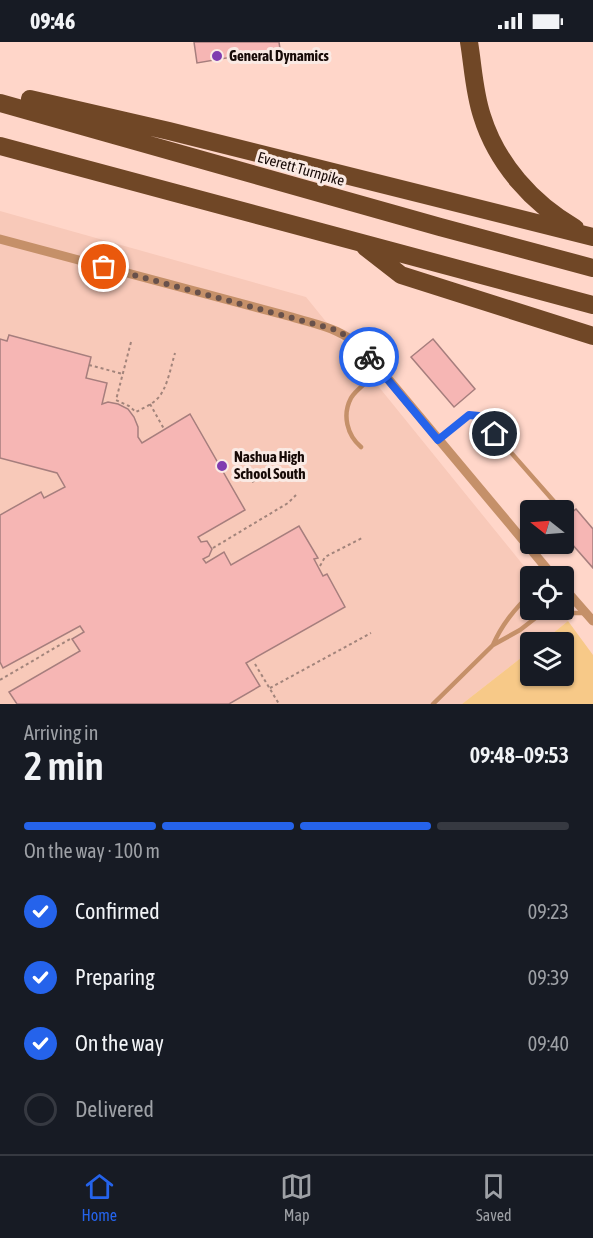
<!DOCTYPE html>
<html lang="en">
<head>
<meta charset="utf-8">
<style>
  body { margin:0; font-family:"Asap Condensed",sans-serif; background:#242831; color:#f1f3f6; height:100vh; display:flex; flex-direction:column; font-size:22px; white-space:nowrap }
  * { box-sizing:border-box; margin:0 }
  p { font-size:20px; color:#9ea1a6 }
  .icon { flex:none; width:33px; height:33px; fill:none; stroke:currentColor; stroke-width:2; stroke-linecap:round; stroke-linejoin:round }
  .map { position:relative; height:662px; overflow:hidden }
  .drawer { display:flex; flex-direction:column; background:#171b24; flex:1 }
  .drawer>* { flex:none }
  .needle { width:39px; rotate:287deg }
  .tools { position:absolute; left:520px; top:458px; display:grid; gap:12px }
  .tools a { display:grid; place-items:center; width:54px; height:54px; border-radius:6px; background:#171b24; box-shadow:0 2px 4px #0004; font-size:30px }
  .pin { position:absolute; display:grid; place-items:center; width:51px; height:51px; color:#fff; margin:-26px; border:3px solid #fff; border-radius:50%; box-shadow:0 2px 6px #0007 }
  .courier { position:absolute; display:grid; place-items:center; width:60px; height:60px; margin:-30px; border:4px solid #2563eb; border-radius:50%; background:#fff; color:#222; box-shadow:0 2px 8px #0007 }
  .head em { font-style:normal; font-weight:600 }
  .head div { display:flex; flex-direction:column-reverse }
  .head { display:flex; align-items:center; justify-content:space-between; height:102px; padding:0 24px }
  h1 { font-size:39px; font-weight:600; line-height:45px }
  .bar { display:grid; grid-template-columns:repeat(4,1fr); gap:9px 6px; align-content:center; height:72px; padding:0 24px }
  .bar i { height:8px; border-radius:4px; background:#363941 }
  .bar .active { background:#2563eb }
  .bar p { grid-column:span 4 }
  ol { padding:0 24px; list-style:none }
  li { display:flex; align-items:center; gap:18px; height:66px }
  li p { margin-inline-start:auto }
  li .icon { padding:6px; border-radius:50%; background:#2563eb; color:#fff; stroke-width:4 }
  li:last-child { color:#9ea1a6 }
  li i { width:33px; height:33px; border:3px solid #363941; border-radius:50% }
  .status { display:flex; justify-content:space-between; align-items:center; height:42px; padding:0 30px; background:#171b24; direction:ltr }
  .status svg { height:16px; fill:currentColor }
  .tabs { display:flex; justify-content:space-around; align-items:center; height:84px; border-top:2px solid #363941; background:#171b24; font-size:16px; color:#9ea1a6 }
  .tabs a { display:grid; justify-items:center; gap:3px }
  .tabs .active { color:#2563eb }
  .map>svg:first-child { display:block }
  .built { fill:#f8c9b9 }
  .green { fill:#f7c988 }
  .building { fill:#f6b6b4; stroke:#a67e7d; stroke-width:1.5 }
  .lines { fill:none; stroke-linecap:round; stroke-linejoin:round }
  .path { stroke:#a2847b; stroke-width:2; stroke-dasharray:3 3; stroke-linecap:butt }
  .service { stroke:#c59069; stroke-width:4.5 }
  .minor { stroke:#c59069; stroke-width:9 }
  .motorway { stroke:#704726; stroke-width:18 }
  .done { stroke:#68514b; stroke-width:6; stroke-dasharray:0 10.8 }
  .route { stroke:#2563eb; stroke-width:8 }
  .poi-dot { fill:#803cb0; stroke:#faeae4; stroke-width:2 }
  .labels { text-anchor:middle; stroke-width:6; stroke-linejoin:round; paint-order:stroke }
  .poi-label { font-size:15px; font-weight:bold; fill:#170a07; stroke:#faeae4; text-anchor:start }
  .street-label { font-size:15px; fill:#170a07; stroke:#faeae4 }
</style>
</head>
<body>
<div class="status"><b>09:46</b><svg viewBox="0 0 49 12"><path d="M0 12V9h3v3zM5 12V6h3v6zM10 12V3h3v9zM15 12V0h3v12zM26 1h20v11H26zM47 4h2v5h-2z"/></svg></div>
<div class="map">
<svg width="593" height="662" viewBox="0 0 593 662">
  <rect width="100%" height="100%" fill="#ffd6c9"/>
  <path class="built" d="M 0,169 L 306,255 L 532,534 L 531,534 L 531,567 L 558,567 L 568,579 L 542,600 L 531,600 L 531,608 L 462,662 L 0,662 Z"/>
  <path class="green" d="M 568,579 L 593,613 L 593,662 L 462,662 L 531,608 L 531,633 L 564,633 L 564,600 L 542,600 Z"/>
  <path class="building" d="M 194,0 L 279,0 L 280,7 L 197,21 Z
    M 9,293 L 91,315 L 86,336 L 107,341 L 102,362 L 108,360 L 118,362 L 128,367 L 134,375 L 138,385 L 138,395 L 142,401 L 190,372 L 245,468 L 198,495 L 201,500 L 207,499 L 212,507 L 209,514 L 203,517 L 206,521 L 224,510 L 231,523 L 299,484 L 318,516 L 314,517 L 323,534 L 327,532 L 345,565 L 246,621 L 260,644 L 229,662 L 17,662 L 9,650 L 80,609 L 72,597 L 84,590 L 80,584 L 3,626 L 0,620 L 0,473 L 41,450 L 44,456 L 65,445 L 57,431 L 0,416 L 0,297 L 7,299 Z
    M 433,297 L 475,347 L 454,365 L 411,315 Z
    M 576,467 L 593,487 L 593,526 L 564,493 L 564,477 Z"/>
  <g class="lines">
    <path class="path" d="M 131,300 L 116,358 L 129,364 L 136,370 C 143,366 151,363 157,357 C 167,348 171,324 175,311
      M 89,323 L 123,332
      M 150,362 L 164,387
      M 252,440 L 277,427
      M 213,506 L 288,461 L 296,453
      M 320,524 L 325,515 L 362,496
      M 255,622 L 279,662
      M 0,638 L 70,597
      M 270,646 L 371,591"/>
    <path class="service" d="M 438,397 L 469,373 L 479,374 L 558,464
      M 361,405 C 347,393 342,373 351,356 C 356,347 372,336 380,329
      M 539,573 L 558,571 L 584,571
      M 493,603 C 502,582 515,567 531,551
      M 433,662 L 493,603 L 520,588 L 547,567"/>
    <path class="minor" d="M 0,197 L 292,275 C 321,284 341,286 364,308 L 553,534
      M 564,546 L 593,579"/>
    <path class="motorway" d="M 469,0 C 473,24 474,50 482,74 C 497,122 532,161 575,186
      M 30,57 L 169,89 L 593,195
      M 0,61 L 440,185 L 593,226
      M 0,104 L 593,263
      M 365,205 L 401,233 L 593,294"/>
  </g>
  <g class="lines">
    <path class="done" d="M 104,225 L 333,287 L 351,296 L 369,315"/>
    <path class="route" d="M 369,315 L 438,398 L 469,373 L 479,374 L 495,392"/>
  </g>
  <g class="poi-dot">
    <circle cx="217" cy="14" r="6"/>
    <circle cx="222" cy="424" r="6"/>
  </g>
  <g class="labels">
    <g class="poi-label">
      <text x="229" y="19">General Dynamics</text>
      <text x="234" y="420">Nashua High<tspan x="234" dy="17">School South</tspan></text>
    </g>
    <g class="street-label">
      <text transform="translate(301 127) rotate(16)" y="5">Everett Turnpike</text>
    </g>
  </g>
</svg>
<div class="tools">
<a><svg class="needle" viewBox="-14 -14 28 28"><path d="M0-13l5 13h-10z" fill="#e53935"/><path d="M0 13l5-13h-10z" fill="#9ea1a6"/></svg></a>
<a><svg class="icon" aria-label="locate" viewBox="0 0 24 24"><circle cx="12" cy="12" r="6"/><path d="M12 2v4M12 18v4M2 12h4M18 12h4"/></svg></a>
<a><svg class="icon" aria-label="layers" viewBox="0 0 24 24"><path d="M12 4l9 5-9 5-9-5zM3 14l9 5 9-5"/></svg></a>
</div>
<div class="pin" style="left:104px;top:225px;background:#ea580c"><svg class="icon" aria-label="bag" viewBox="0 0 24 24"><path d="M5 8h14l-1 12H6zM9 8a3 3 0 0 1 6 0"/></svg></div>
<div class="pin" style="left:495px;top:392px;background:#1f2937"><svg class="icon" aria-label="home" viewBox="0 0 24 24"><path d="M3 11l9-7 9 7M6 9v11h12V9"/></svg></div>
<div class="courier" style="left:369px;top:315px"><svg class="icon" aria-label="bike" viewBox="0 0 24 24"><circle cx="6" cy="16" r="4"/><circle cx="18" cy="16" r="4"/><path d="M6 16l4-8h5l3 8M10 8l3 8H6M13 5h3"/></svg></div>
</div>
<section class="drawer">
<div class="head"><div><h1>2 min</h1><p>Arriving in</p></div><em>09:48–09:53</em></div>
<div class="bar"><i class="active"></i><i class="active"></i><i class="active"></i><i></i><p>On the way · 100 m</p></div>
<ol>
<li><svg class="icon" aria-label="check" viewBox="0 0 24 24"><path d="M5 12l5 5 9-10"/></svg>Confirmed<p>09:23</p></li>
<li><svg class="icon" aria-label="check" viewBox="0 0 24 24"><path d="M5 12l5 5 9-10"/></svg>Preparing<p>09:39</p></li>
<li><svg class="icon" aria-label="check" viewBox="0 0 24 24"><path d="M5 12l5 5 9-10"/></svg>On the way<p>09:40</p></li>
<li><i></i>Delivered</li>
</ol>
</section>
<nav class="tabs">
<a class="active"><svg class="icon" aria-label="home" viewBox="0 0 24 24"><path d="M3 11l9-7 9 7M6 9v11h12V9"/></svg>Home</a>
<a><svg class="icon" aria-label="map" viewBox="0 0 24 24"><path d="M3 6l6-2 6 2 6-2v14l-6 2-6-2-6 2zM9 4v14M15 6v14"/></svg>Map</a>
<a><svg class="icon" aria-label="saved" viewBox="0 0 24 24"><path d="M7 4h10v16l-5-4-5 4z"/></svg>Saved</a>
</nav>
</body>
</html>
